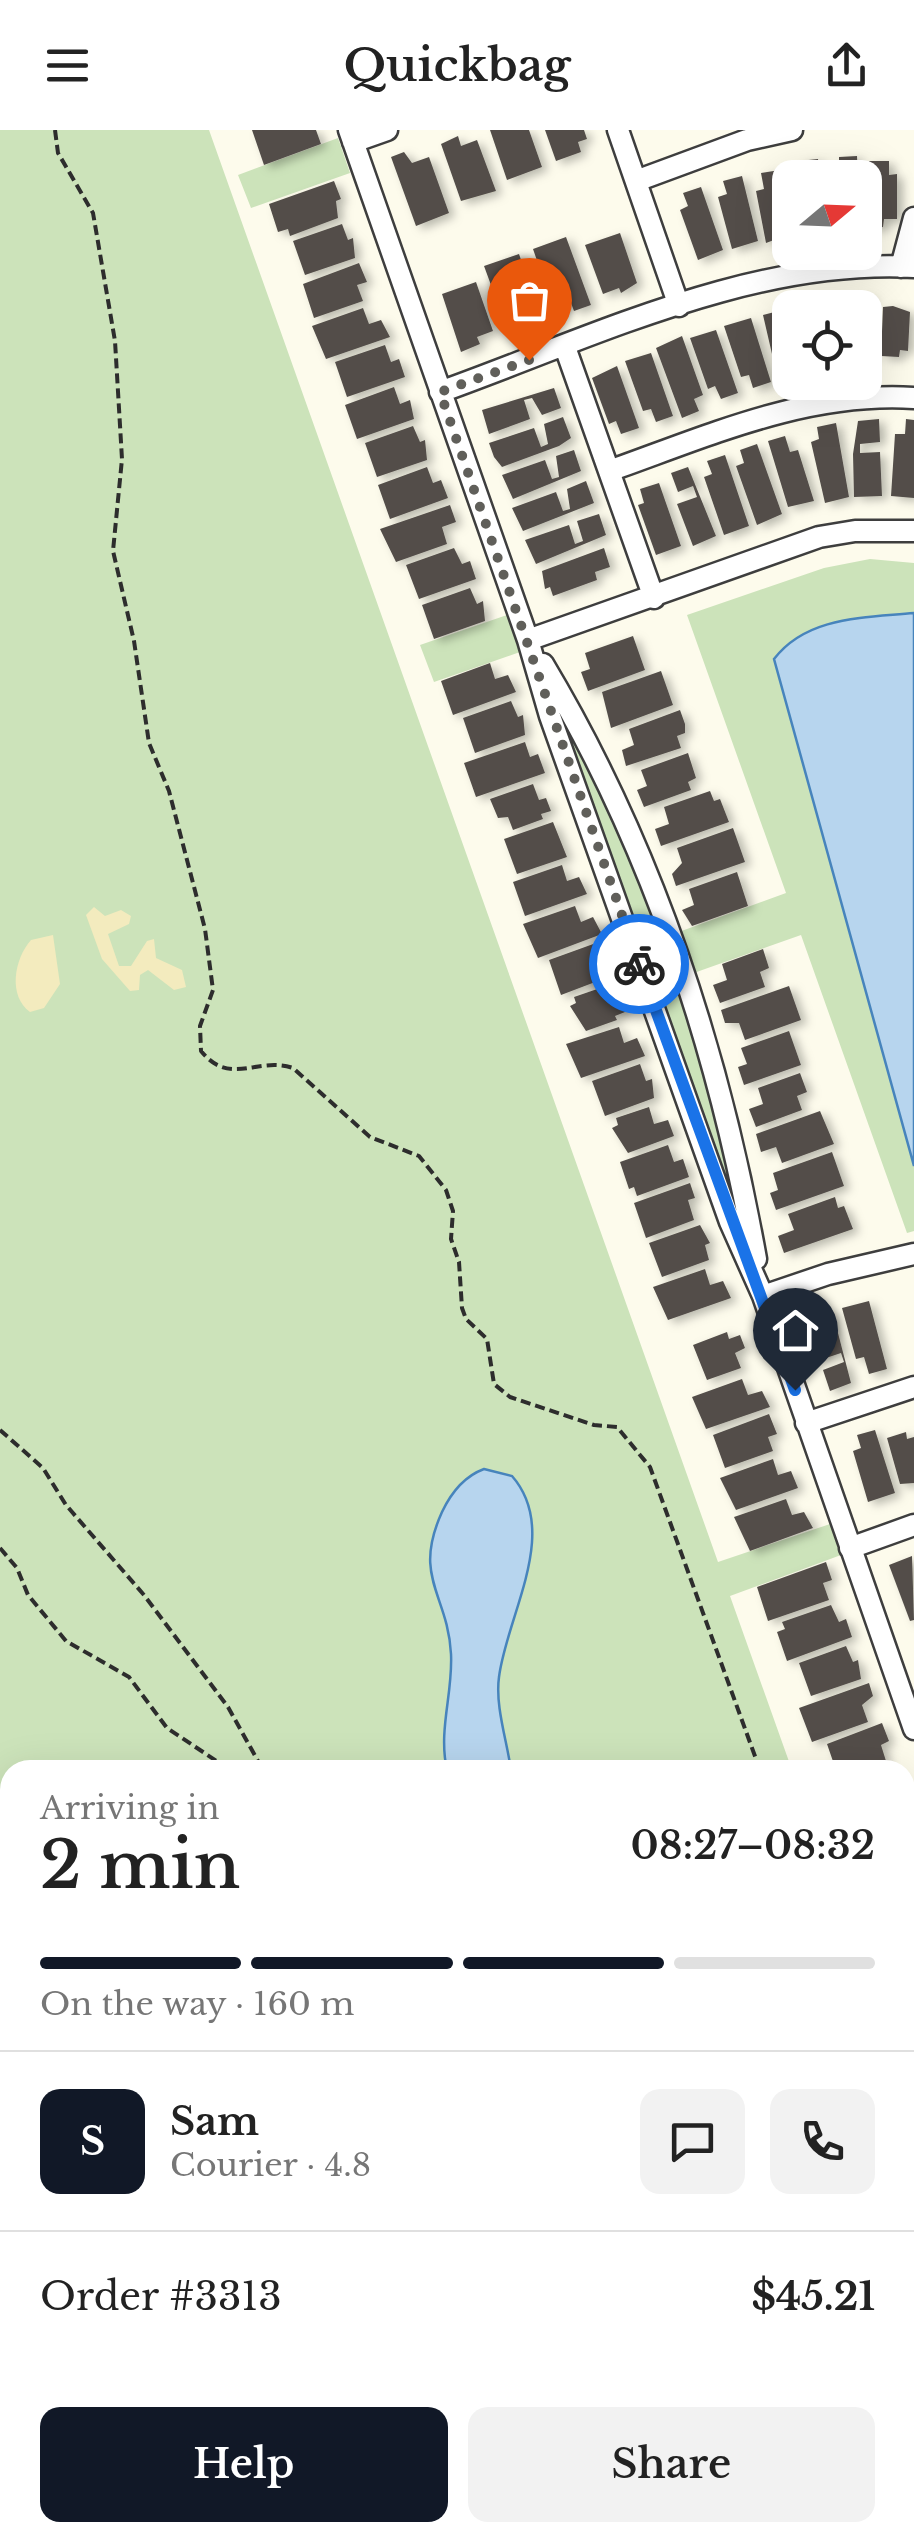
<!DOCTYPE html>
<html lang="en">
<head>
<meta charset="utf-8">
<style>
  body { margin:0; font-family:"Libre Baskerville",serif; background:#f2f2f2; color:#222; height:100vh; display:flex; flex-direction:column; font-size:38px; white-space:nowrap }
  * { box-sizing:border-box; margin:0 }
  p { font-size:32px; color:#767676 }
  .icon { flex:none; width:55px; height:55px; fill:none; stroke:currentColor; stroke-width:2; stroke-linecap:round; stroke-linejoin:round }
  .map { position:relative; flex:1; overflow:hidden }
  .drawer { position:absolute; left:0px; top:1630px; width:915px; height:782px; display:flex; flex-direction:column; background:#fff; border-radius:30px 30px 0 0; box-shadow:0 10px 40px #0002 }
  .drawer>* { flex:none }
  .needle { width:65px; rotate:71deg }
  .buttons { position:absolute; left:772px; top:30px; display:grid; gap:20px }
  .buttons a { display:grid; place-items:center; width:110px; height:110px; border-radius:20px; background:#fff; box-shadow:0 10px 40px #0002; font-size:50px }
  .pin { position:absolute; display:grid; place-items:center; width:85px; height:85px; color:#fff; margin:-102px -42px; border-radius:50% 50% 50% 0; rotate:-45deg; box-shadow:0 0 10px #0007 }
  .pin .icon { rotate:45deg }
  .courier { position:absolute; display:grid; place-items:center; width:100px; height:100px; margin:-50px; border:8px solid #1a73e8; border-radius:50%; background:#fff; color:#222; box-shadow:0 2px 12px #0007 }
  .head em { font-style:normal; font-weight:600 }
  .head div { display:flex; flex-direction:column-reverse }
  .head { display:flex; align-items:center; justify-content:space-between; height:170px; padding:0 40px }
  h1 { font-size:65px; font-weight:600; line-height:75px }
  .bar { display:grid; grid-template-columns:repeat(4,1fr); gap:15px 10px; align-content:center; height:120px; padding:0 40px }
  .bar i { height:12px; border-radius:8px; background:#e0e0e0 }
  .bar .selected { background:#111827 }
  .bar p { grid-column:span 4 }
  .line { display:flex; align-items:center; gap:25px; padding:0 40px; border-top:2px solid #e0e0e0 }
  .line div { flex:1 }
  .round { display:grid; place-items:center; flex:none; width:105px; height:105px; border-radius:20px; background:#f2f2f2 }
  .cta { display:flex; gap:20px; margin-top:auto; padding:20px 40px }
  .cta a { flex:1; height:115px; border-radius:20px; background:#111827; color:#fff; font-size:40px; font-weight:600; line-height:115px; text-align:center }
  .cta a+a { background:#f2f2f2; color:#222 }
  header { display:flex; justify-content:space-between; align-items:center; height:130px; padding:0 40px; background:#fff; font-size:45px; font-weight:600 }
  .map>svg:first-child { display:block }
  .green { fill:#cce3ba }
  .sand { fill:#f3ebbe }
  .water { fill:#b7d5ee; stroke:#4784bc; stroke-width:2.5 }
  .building { fill:#534e49; filter:url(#shadow) }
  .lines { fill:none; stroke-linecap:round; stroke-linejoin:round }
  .minor-casing { stroke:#3e3e3e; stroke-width:25 }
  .path { stroke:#2d2d2d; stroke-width:4; stroke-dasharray:10 5; stroke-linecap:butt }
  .minor { stroke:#fff; stroke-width:20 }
  .done { stroke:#605f5a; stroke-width:10; stroke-dasharray:0 18 }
  .route { stroke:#1a73e8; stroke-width:12 }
</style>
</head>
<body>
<header><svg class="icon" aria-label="menu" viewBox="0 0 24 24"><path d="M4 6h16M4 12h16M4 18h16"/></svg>Quickbag<svg class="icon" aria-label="share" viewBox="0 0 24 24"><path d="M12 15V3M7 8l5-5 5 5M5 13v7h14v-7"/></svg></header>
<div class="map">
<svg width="914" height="2411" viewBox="0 0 914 2411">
  <defs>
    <filter id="shadow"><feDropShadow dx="6" dy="3.5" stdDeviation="5" flood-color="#0004"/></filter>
  </defs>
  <rect width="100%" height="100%" fill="#fdfbec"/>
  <path class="green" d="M 0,0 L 209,0 L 718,1432 L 830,1394 L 841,1425 L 730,1466 L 792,1640 L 10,1640 L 10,2402 L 870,2403 L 866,2411 L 0,2411 Z
    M 338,8 L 350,43 L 251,78 L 238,45 Z
    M 870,429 L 914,433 L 914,1101 L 907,1103 L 801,805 L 691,844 L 676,803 L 786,763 L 687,485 L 824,438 Z
    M 507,485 L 520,522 L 434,552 L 420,515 Z
    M 559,577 C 645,739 706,913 739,1093 Z
    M 914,1895 L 914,2371 L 905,2377 L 905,1898 Z"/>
  <path class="sand" d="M 94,777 L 105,786 L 121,780 L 131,786 L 129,794 L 108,804 L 119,836 L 131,836 L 147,811 L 154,809 L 156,828 L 182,840 L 186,857 L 174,860 L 148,840 L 140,845 L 139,860 L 130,861 L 102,829 L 86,785 Z
    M 53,805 L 60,854 L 44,878 L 30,882 C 8,866 14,829 31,810 Z"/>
  <path class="water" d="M 914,483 L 914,1036 L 774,529 C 807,486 864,488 914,483 Z
    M 484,1339 L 512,1346 C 561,1402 507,1484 499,1547 C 495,1576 507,1611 511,1640 L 447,1640 C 438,1600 453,1564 451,1524 C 448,1464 412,1448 442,1382 C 451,1363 465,1346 484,1339 Z
    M 504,2402 L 506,2411 L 128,2411 L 126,2403 Z"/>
  <path class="building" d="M 252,0 L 316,0 L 321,14 L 264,35 Z
    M 490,0 L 529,0 L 542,37 L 507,50 Z
    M 545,0 L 584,0 L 587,9 L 578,12 L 581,22 L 556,31 Z
    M 458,6 L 461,16 L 477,10 L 496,61 L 461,71 L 441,14 Z
    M 404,22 L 412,33 L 429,27 L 449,83 L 416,96 L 391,27 Z
    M 857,26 L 858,48 L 831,48 L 831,41 L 839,41 L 839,27 Z
    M 818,29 L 820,48 L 802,48 L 799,31 Z
    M 869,31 L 889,31 L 889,45 L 897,44 L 897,89 L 884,89 L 883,97 L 869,98 Z
    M 780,40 L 790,104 L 766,113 L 756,61 L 764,59 L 761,43 Z
    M 742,46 L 758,111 L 732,119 L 718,67 L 727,64 L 723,51 Z
    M 334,51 L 341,69 L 336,71 L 338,88 L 290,106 L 288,99 L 278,102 L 269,74 Z
    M 701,57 L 723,120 L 698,130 L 680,80 L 688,76 L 683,63 Z
    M 342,94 L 348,110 L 353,108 L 355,128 L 305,145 L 293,111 Z
    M 620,103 L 637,153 L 621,163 L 619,158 L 603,164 L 585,115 Z
    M 566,107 L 591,175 L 574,181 L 571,173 L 554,180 L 533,119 Z
    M 519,124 L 540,184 L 523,190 L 526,198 L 509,204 L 484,136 Z
    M 359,133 L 367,152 L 357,155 L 363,171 L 314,188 L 303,154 Z
    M 476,152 L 493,201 L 477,207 L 480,214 L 461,222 L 442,164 Z
    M 870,165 L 872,227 L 865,228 L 865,178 L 843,178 L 843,168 Z
    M 893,176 L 910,182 L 908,221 L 900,220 L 899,227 L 881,226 L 883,177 Z
    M 363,178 L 369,194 L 381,190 L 390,207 L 326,229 L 312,196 Z
    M 790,178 L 790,247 L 778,250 L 763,185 Z
    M 751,188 L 771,252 L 753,258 L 749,245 L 741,247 L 724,196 Z
    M 716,200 L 738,263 L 721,269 L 715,256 L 708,259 L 690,208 Z
    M 682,206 L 703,265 L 694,269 L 699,281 L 682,288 L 656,218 Z
    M 385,215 L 391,232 L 399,229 L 405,247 L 347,267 L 335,232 Z
    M 651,223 L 673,286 L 656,292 L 651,279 L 643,281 L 625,231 Z
    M 617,236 L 639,298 L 621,304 L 616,291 L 609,294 L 592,248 Z
    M 394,257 L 400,274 L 410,270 L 414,289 L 357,309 L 345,275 Z
    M 554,258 L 561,278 L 542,285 L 532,268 L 524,270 L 530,289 L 489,304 L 482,280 Z
    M 563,287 L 571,308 L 559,316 L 502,337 L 494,327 L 489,313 L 534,298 L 541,317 L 548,314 L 544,294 Z
    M 879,289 L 880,312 L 860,314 L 860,323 L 880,322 L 882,366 L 854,367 L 853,324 L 858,291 Z
    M 906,289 L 914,290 L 914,368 L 891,366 L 895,304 L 905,304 Z
    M 836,293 L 849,367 L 825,373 L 811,312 L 819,309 L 817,297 Z
    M 413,296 L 420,312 L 425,310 L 427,330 L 377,347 L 365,313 Z
    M 785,306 L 790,322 L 798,320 L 814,371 L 788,377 L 768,311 Z
    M 757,314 L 782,384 L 757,395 L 736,336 L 744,333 L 740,320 Z
    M 574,320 L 581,341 L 513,369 L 502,345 L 545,330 L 552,349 L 559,347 L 556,326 Z
    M 725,325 L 749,396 L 724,405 L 704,347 L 712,344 L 707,331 Z
    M 427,337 L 433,353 L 441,350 L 448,368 L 390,389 L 378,355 Z
    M 688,337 L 716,406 L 693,416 L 677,374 L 697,367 L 693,356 L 678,362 L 671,343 Z
    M 586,351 L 594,373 L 523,401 L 512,378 L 556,362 L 563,381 L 570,379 L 567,359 Z
    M 659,353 L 681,416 L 656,425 L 638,375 L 644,373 L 640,359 Z
    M 450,375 L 456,392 L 442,397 L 447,414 L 396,432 L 380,399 Z
    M 599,384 L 606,405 L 536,434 L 525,410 L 569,395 L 575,414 L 583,411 L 577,391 Z
    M 454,418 L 462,434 L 470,431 L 476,449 L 419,469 L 406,435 Z
    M 604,418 L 610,437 L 595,442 L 597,450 L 553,466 L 550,457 L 545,459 L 542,441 Z
    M 470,458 L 477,474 L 483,471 L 485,491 L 434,509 L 422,475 Z
    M 633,506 L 645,540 L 588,561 L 581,542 L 590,539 L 585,523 Z
    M 490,533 L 495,549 L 508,545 L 516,562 L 453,585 L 441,551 Z
    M 661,541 L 673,575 L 611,598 L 602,562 Z
    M 511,571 L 518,587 L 523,585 L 525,605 L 475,623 L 463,588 Z
    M 680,580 L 685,594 L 685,603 L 677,606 L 681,618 L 626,636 L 622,620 L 634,615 L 629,599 Z
    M 525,612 L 530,627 L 538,624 L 545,643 L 476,667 L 464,633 Z
    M 688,623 L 696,648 L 688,652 L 691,660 L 644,677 L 637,660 L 647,656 L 641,640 Z
    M 533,654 L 539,670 L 546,668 L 551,681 L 541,684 L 543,689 L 513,700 L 508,687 L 498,688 L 490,669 Z
    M 710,661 L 714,671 L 720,669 L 729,692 L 661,716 L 655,699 L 669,694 L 664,677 Z
    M 553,692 L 567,727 L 517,744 L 504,709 Z
    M 733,698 L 745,732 L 676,756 L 672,744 L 682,733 L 677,718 Z
    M 562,735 L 567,751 L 579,747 L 587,764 L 525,786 L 513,752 Z
    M 737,742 L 748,776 L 692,796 L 682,780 L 694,775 L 689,759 Z
    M 575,776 L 581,792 L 593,787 L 602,804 L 538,828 L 523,794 Z
    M 596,813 L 602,828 L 609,826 L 611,846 L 561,865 L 549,830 Z
    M 763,819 L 769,838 L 760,842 L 765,857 L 720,873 L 713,855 L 727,850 L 722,834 Z
    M 606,856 L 612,872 L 620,869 L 625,882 L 615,886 L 617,890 L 586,901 L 570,876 L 576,873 L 574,867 Z
    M 789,856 L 801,890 L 745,910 L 739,893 L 725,893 L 721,880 Z
    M 619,897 L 624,913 L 637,908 L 645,926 L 581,948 L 566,914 Z
    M 789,901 L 801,935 L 744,955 L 738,937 L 747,934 L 741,918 Z
    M 640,934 L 646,951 L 652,949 L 654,968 L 605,986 L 592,951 Z
    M 800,943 L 807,962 L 797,966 L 802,980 L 756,997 L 749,979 L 763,974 L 758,958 Z
    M 649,977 L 654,994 L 668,990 L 674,1006 L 628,1023 L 612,998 L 618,995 L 616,988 Z
    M 820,981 L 834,1014 L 782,1033 L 776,1017 L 761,1022 L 756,1004 Z
    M 668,1015 L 674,1032 L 683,1029 L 689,1047 L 637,1066 L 634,1057 L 629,1059 L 620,1032 Z
    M 832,1022 L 844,1056 L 776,1080 L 770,1063 L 778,1060 L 773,1043 Z
    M 690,1053 L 695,1068 L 688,1070 L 694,1090 L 646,1108 L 634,1073 Z
    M 835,1067 L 838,1078 L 844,1076 L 853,1099 L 784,1123 L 778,1106 L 794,1100 L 788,1084 Z
    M 700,1095 L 710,1113 L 705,1115 L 709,1130 L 662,1147 L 649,1113 Z
    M 705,1139 L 710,1155 L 723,1151 L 731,1168 L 668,1190 L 653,1157 Z
    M 869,1171 L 887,1239 L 869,1244 L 864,1227 L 856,1229 L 842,1178 Z
    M 832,1180 L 851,1253 L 830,1261 L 823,1240 L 844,1232 L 841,1223 L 820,1230 L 807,1186 Z
    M 727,1202 L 729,1209 L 740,1205 L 745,1218 L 735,1223 L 741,1238 L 707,1250 L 693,1215 Z
    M 742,1249 L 748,1265 L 762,1261 L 770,1277 L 706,1299 L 692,1267 Z
    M 769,1284 L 777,1304 L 768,1307 L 773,1321 L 725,1338 L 713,1305 Z
    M 875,1300 L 895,1363 L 868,1372 L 853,1321 L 861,1318 L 857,1305 Z
    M 906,1302 L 907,1309 L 914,1307 L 914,1353 L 900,1354 L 887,1308 Z
    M 773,1329 L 778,1345 L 791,1341 L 798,1358 L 736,1380 L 720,1348 Z
    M 786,1369 L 792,1385 L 804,1382 L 813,1398 L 750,1421 L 734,1387 Z
    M 912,1426 L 914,1490 L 910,1491 L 889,1435 Z
    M 826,1432 L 832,1450 L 823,1453 L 829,1470 L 768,1491 L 757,1457 Z
    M 831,1475 L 839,1492 L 846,1489 L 852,1507 L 787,1531 L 777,1502 L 785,1499 L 782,1492 Z
    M 846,1516 L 853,1532 L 858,1530 L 861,1549 L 811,1566 L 799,1533 Z
    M 869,1553 L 873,1566 L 862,1575 L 868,1592 L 812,1612 L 799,1578 Z
    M 882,1593 L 889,1611 L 881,1615 L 886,1631 L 861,1640 L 836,1640 L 827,1614 Z
    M 911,1720 L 914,1757 L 905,1761 L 905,1722 Z
    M 914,1765 L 914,1802 L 905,1805 L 905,1768 Z
    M 914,1811 L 914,1849 L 911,1850 L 905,1814 Z"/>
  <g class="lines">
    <defs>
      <path id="minor" d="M 349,0 L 528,510 L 550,586 L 730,1092 L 763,1166 L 914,1599
        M 618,0 L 679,176
        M 353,12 L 387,0
        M 636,51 L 747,10 L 792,0
        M 901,137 L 914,88
        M 565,217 L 654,468
        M 440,262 C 591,208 751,128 914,137
        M 609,341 C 708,306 807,261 914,268
        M 528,510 L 819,407 L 855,401 L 914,401
        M 543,534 C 652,716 719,922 756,1129
        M 763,1166 L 828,1144 L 914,1124
        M 806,1293 L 914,1257
        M 850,1418 L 914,1395
        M 905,1887 L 914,1884"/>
    </defs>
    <use href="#minor" class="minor-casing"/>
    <path class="path" d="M 55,0 L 58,23 L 93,83 L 115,211 L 122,329 L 113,421 L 134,511 L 149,613 L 169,661 L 205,799 L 213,860 L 200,896 L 201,921 C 230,957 257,926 293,938 L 370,1007 L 419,1026 L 446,1060 L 453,1081 L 451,1109 L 459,1132 L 462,1178 L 466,1189 L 487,1209 L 494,1254 L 510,1267 L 594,1295 L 617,1297 L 650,1337 L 760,1640
      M 0,1300 L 43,1338 L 66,1375 L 144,1465 L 228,1577 L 263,1640
      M 0,1418 L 17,1438 L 28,1465 L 66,1511 L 129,1547 L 167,1598 L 230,1640
      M 701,2411 L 702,2402"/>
    <use href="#minor" class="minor"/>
  </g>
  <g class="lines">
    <path class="done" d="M 529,230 L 440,262 L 639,834"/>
    <path class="route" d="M 639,834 L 795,1260"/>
  </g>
</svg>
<div class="buttons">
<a><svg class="needle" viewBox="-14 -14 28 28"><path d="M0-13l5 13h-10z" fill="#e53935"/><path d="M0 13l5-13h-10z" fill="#767676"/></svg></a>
<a><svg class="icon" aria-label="locate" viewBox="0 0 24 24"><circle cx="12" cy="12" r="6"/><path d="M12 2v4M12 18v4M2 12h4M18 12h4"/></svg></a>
</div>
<div class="pin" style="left:529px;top:230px;background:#ea580c"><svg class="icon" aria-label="bag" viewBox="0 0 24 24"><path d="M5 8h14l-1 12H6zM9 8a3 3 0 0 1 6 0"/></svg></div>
<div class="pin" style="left:795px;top:1260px;background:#1f2937"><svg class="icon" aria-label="home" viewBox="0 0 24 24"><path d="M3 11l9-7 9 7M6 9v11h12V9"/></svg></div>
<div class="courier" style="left:639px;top:834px"><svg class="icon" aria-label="bike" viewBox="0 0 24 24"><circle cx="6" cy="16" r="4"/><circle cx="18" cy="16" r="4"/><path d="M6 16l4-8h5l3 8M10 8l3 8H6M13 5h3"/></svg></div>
<section class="drawer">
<div class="head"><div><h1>2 min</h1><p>Arriving in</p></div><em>08:27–08:32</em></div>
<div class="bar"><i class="selected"></i><i class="selected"></i><i class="selected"></i><i></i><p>On the way · 160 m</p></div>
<div class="line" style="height:180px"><b class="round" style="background:#111827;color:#fff">S</b><div><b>Sam</b><p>Courier · 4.8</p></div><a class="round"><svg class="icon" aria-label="chat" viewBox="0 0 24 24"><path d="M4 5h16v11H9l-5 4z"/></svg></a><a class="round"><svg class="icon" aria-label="phone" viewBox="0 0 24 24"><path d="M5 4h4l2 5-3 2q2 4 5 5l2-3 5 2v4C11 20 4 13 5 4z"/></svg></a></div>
<div class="line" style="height:130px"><div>Order #3313</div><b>$45.21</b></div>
<div class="cta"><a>Help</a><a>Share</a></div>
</section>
</div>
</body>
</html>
